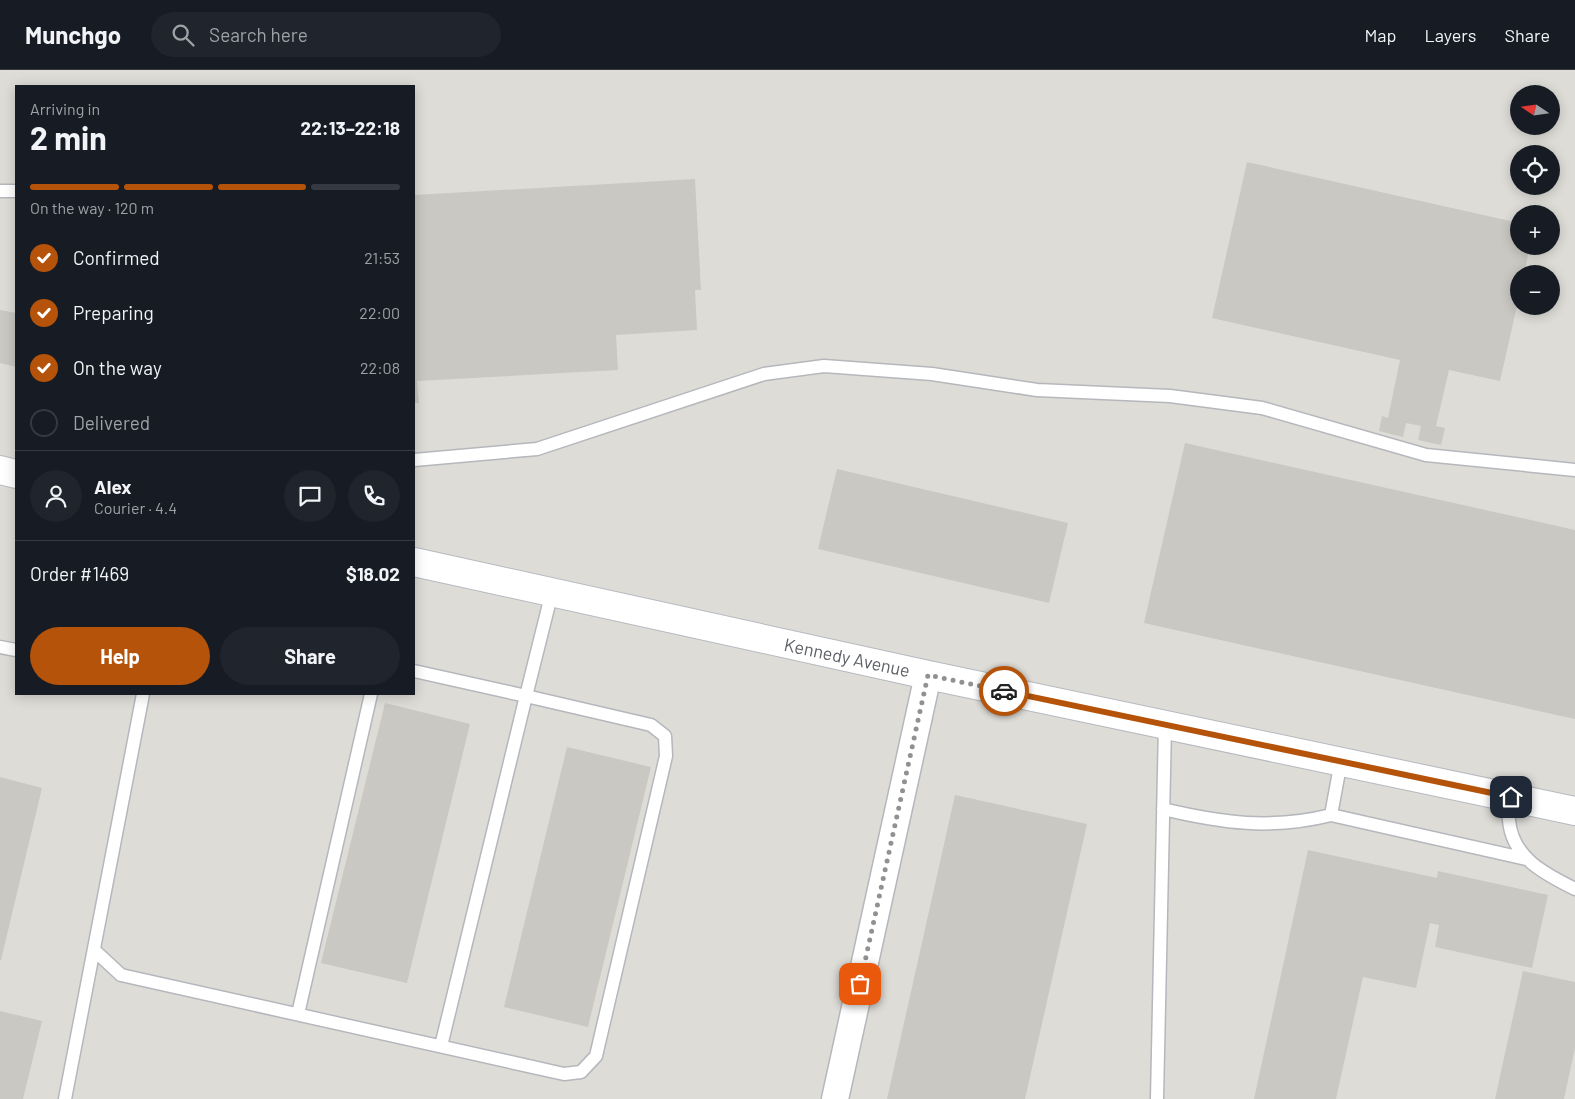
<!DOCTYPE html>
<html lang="en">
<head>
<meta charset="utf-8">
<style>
  body { margin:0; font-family:Barlow,sans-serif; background:#20242c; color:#f1f3f6; height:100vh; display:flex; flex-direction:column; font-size:19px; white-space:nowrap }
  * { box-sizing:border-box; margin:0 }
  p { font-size:16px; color:#9ea1a6 }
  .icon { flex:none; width:28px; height:28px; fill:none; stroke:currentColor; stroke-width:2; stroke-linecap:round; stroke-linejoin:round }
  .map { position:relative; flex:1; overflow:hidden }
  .side { position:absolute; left:15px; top:15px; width:400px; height:610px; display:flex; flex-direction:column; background:#171b24; border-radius:0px; box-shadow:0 2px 12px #0003 }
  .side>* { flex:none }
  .needle { width:32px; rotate:283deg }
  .buttons { position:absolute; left:1510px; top:15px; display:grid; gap:10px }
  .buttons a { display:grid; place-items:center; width:50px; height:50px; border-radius:50%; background:#171b24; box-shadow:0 2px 12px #0003; font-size:25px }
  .pin { position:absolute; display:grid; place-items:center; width:42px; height:42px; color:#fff; margin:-21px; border-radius:10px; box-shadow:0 2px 8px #0006 }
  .courier { position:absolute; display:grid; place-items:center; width:50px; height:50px; margin:-25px; border:4px solid #b45309; border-radius:50%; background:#fff; color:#222; box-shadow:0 1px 6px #0007 }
  .headline em { font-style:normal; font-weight:700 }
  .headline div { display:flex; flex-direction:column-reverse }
  .headline { display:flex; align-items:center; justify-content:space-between; height:85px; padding:0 15px }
  h1 { font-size:32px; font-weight:700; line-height:38px }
  .bar { display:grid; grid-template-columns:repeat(4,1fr); gap:8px 5px; align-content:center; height:60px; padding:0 15px }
  .bar i { height:6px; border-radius:4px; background:#363941 }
  .bar .current { background:#b45309 }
  .bar p { grid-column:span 4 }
  .line { display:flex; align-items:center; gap:12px; padding:0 15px; border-top:1px solid #363941 }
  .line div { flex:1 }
  .round { display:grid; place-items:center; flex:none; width:52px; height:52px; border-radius:26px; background:#20242c }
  ol { padding:0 15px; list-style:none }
  li { display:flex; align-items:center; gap:15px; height:55px }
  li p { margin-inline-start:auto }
  li .icon { padding:5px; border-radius:50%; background:#b45309; color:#fff; stroke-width:4 }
  li:last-child { color:#9ea1a6 }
  li i { width:28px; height:28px; border:2px solid #363941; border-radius:50% }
  .action { display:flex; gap:10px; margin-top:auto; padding:10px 15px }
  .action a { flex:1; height:58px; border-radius:30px; background:#b45309; color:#fff; font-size:20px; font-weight:700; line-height:58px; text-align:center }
  .action a+a { background:#20242c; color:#f1f3f6 }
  header { display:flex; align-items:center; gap:30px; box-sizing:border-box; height:70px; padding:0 25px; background:#171b24; border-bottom:1px solid #363941 }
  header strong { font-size:24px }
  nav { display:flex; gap:28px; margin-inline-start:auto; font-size:18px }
  .search { width:350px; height:45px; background:#20242c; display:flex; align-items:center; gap:12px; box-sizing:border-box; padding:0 18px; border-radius:28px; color:#9ea1a6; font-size:19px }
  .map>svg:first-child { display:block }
  .industrial { fill:#dedcd7; fill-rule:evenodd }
  .building { fill:#cac8c2 }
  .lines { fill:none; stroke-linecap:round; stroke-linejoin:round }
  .lane-casing { stroke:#b5b7bc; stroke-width:15 }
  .street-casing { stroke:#b5b7bc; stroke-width:29 }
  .secondary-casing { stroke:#b6b9bf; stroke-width:30 }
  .lane { stroke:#fff; stroke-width:12 }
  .street { stroke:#fff; stroke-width:26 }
  .secondary { stroke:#fff; stroke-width:28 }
  .done { stroke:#909192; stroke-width:5; stroke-dasharray:0 9 }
  .route { stroke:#b45309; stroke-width:6 }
  .labels { text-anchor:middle; stroke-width:4.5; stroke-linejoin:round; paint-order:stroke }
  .street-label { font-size:18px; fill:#5d6065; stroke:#fff }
</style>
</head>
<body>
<header>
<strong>Munchgo</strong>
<div class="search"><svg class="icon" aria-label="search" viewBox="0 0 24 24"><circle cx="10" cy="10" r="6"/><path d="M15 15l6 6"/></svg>Search here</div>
<nav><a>Map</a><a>Layers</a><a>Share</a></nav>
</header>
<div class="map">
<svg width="1575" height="1029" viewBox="0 0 1575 1029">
  <rect width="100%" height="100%" fill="#efede5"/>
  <path class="industrial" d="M 0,0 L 1575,0 L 1575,1029 L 0,1029 ZM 16,16 L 414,16 L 414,624 L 16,624 ZM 1519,24 L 1551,24 L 1551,56 L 1519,56 ZM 1519,84 L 1551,84 L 1551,116 L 1519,116 ZM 1519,144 L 1551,144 L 1551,176 L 1519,176 ZM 1519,204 L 1551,204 L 1551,236 L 1519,236 Z"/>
  <path class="building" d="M 1247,92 L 1519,153 L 1519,176 L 1530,176 L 1524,204 L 1519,204 L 1519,227 L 1500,311 L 1449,300 L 1436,356 L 1445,358 L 1441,375 L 1418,370 L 1421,356 L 1406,353 L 1403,367 L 1379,361 L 1382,346 L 1388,348 L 1400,290 L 1212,248 Z
    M 695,109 L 701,220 L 695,220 L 697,260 L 616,265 L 618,300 L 417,311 L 419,333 L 414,333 L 414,125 Z
    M 0,240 L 16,243 L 16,297 L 0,293 Z
    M 1185,373 L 1575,460 L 1575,649 L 1144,553 Z
    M 837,399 L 1068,453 L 1049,533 L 818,479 Z
    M 385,633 L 470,654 L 407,913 L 321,893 Z
    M 567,677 L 651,697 L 588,957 L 504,937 Z
    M 0,707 L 42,718 L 1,890 L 0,890 Z
    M 955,725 L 1087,754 L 1025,1029 L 887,1029 Z
    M 1308,780 L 1437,808 L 1438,801 L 1548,825 L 1532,898 L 1435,877 L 1439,855 L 1430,853 L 1416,918 L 1363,907 L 1336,1029 L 1254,1029 Z
    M 1523,901 L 1575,912 L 1575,978 L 1564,1029 L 1495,1029 Z
    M 0,941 L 42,951 L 23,1029 L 0,1029 Z"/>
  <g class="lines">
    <defs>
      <path id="lane" d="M 0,121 L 16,121
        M 414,390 L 537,379 L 764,304 L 824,296 L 932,304 L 1037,320 L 1170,326 L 1262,338 L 1426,385 L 1575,400
        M 0,577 L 16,580
        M 414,601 L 526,626 L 441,976
        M 1341,691 L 1331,745 L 1526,789
        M 1511,727 C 1511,734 1508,743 1509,750 C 1512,788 1545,804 1575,819
        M 1163,739 C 1222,753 1271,760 1331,745
        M 94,880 L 121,905 L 564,1004 L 581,1002 L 596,986 L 666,686 L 665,666 L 651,655 L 526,626 L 552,522
        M 298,944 L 371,624
        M 65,1029 L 143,624
        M 1157,1029 L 1165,655"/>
      <path id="street" d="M 835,1029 L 928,605"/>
      <path id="secondary" d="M 0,400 L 16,404
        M 414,492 L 928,605 L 1575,741"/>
    </defs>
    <use href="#lane" class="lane-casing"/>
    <use href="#street" class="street-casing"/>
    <use href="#secondary" class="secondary-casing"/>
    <use href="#lane" class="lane"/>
    <use href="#street" class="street"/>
    <use href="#secondary" class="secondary"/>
  </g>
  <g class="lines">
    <path class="done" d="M 860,914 L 928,605 L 1004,621"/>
    <path class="route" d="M 1004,621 L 1511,727"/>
  </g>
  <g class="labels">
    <g class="street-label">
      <text transform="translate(847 588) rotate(12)" y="6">Kennedy Avenue</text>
    </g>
  </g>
</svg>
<div class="buttons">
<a><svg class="needle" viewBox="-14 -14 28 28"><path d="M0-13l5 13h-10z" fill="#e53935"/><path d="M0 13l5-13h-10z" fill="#9ea1a6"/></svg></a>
<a><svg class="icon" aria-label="locate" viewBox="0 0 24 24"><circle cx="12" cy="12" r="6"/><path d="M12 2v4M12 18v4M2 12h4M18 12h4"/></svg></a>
<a>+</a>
<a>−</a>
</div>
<div class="pin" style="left:860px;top:914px;background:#ea580c"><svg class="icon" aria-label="bag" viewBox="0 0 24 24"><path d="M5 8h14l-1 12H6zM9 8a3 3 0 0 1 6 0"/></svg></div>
<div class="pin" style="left:1511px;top:727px;background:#1f2937"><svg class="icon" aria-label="home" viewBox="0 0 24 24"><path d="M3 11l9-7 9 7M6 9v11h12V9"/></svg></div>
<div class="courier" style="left:1004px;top:621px"><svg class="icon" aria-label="car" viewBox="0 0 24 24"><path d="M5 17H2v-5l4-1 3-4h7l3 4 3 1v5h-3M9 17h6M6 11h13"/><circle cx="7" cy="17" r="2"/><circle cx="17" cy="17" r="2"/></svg></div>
<section class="side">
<div class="headline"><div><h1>2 min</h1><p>Arriving in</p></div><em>22:13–22:18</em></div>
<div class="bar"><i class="current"></i><i class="current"></i><i class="current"></i><i></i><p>On the way · 120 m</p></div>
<ol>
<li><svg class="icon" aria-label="check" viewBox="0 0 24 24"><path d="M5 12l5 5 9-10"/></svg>Confirmed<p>21:53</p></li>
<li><svg class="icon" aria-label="check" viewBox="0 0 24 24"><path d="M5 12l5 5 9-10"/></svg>Preparing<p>22:00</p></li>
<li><svg class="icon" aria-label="check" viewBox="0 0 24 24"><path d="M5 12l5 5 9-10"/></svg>On the way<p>22:08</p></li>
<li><i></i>Delivered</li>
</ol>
<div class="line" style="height:90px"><a class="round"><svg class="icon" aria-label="person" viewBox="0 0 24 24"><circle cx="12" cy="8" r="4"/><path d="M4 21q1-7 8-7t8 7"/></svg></a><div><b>Alex</b><p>Courier · 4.4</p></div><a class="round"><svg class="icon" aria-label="chat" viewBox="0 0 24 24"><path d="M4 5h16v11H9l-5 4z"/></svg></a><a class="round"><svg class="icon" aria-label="phone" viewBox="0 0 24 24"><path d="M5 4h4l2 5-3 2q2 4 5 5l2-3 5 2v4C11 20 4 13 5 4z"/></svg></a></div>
<div class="line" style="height:65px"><div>Order #1469</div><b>$18.02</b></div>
<div class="action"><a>Help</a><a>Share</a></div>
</section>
</div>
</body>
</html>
